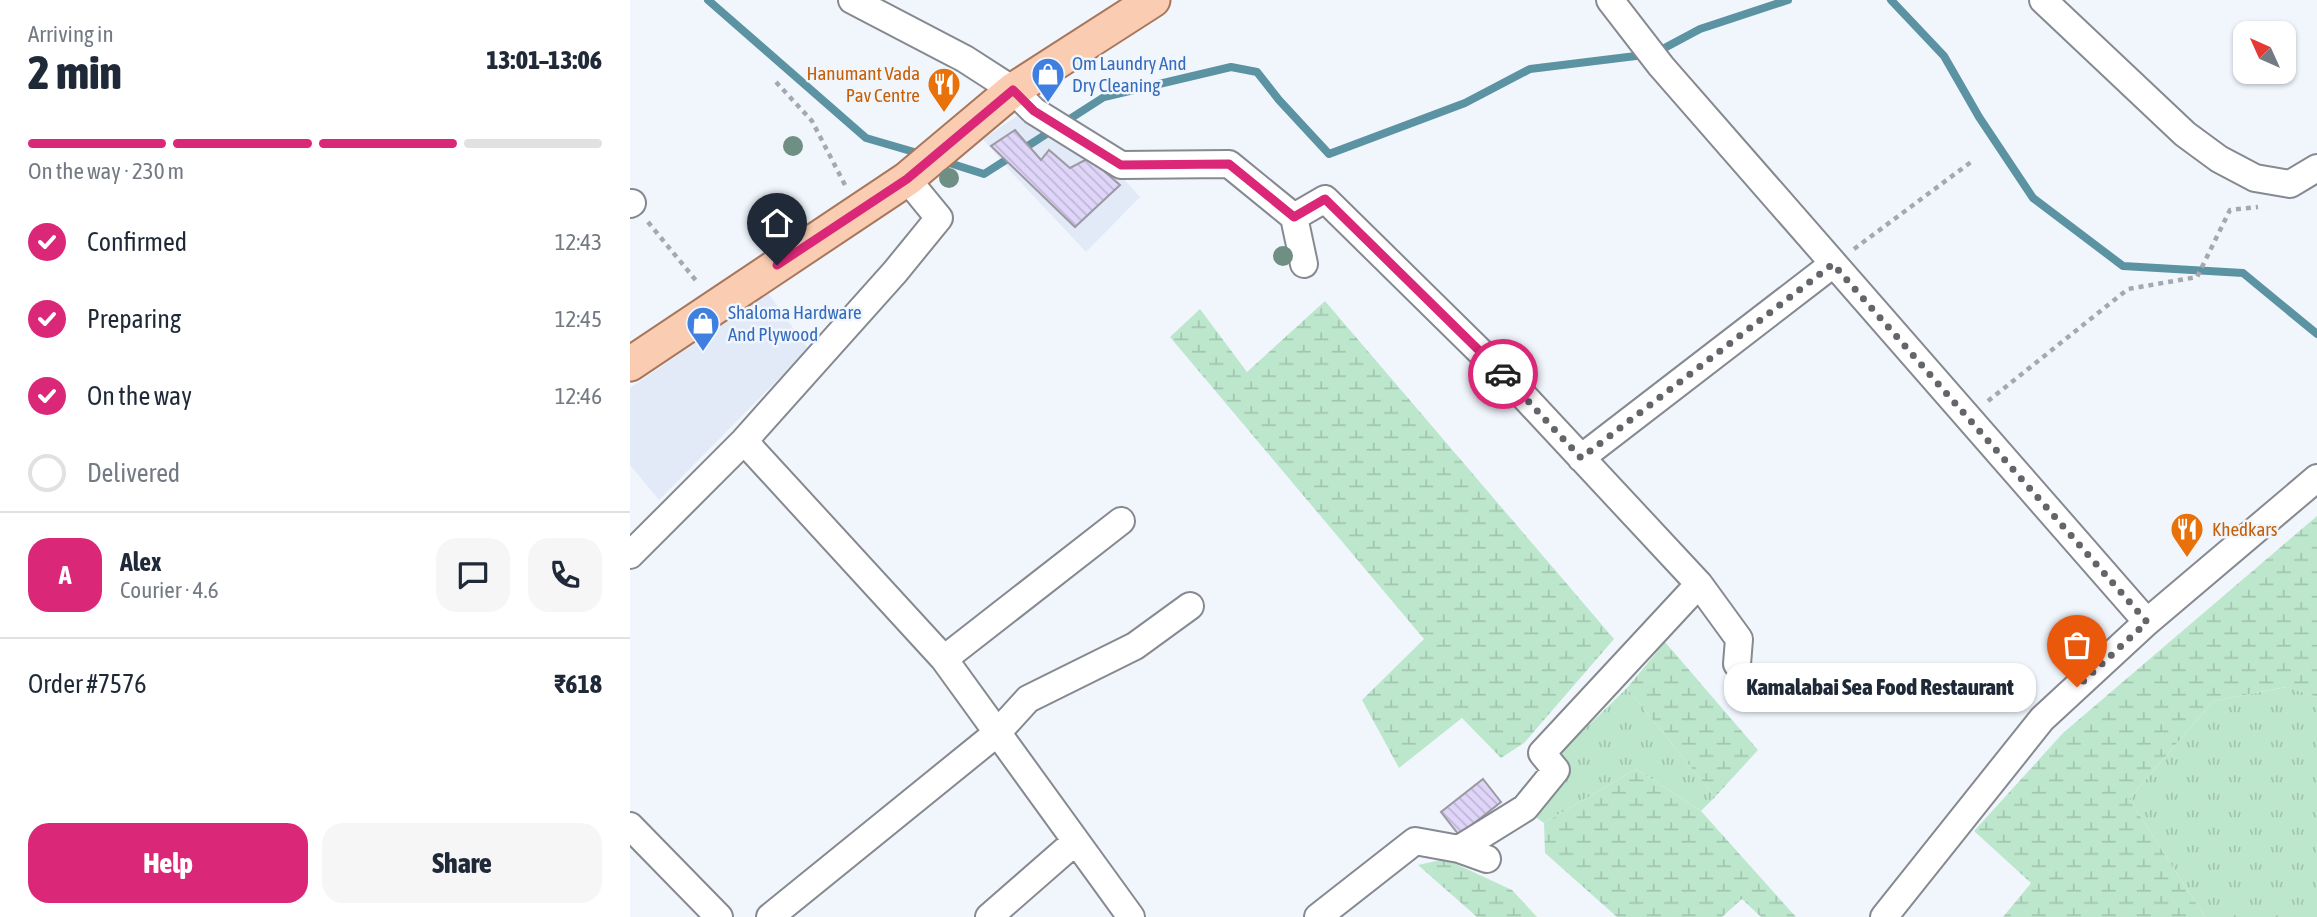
<!DOCTYPE html>
<html lang="en">
<head>
<meta charset="utf-8">
<style>
  body { margin:0; font-family:"Asap Condensed",sans-serif; background:#f6f6f7; color:#1f2937; height:100vh; display:flex; flex-direction:column; font-size:26px; white-space:nowrap }
  * { box-sizing:border-box; margin:0 }
  p { font-size:23px; color:#747a83 }
  .icon { flex:none; width:38px; height:38px; fill:none; stroke:currentColor; stroke-width:2; stroke-linecap:round; stroke-linejoin:round }
  .map { position:relative; flex:1; overflow:hidden }
  .side { display:flex; flex-direction:column; background:#fff; width:630px }
  .side>* { flex:none }
  .needle { width:46px; rotate:315deg }
  .controls { position:absolute; left:1603px; top:21px; display:grid; gap:14px }
  .controls a { display:grid; place-items:center; width:63px; height:63px; border-radius:14px; background:#fff; box-shadow:0 2px 5px #0004; font-size:35px }
  .pin { position:absolute; display:grid; place-items:center; width:60px; height:60px; color:#fff; margin:-72px -30px; border-radius:50% 50% 50% 0; rotate:-45deg; box-shadow:0 0 7px #0007 }
  .pin .icon { rotate:45deg }
  .courier { position:absolute; display:grid; place-items:center; width:70px; height:70px; margin:-35px; border:5px solid #db2777; border-radius:50%; background:#fff; color:#222; box-shadow:0 2px 9px #0007 }
  .bubble { position:absolute; height:49px; border-radius:21px; background:#fff; box-shadow:0 2px 5px #0004; font-size:23px; font-weight:800; line-height:49px; text-align:center }
  .overview em { font-style:normal; font-weight:800 }
  .overview div { display:flex; flex-direction:column-reverse }
  .overview { display:flex; align-items:center; justify-content:space-between; height:119px; padding:0 28px }
  h1 { font-size:46px; font-weight:800; line-height:52px }
  .bar { display:grid; grid-template-columns:repeat(4,1fr); gap:10px 7px; align-content:center; height:84px; padding:0 28px }
  .bar i { height:9px; border-radius:5px; background:#e0e1e3 }
  .bar .selected { background:#db2777 }
  .bar p { grid-column:span 4 }
  .line { display:flex; align-items:center; gap:18px; padding:0 28px; border-top:2px solid #e0e1e3 }
  .line div { flex:1 }
  .round { display:grid; place-items:center; flex:none; width:74px; height:74px; border-radius:21px; background:#f6f6f7 }
  ol { padding:0 28px; list-style:none }
  li { display:flex; align-items:center; gap:21px; height:77px }
  li p { margin-inline-start:auto }
  li .icon { padding:7px; border-radius:50%; background:#db2777; color:#fff; stroke-width:4 }
  li:last-child { color:#747a83 }
  li i { width:38px; height:38px; border:4px solid #e0e1e3; border-radius:50% }
  .primary-button { display:flex; gap:14px; margin-top:auto; padding:14px 28px }
  .primary-button a { flex:1; height:80px; border-radius:21px; background:#db2777; color:#fff; font-size:28px; font-weight:800; line-height:80px; text-align:center }
  .primary-button a+a { background:#f6f6f7; color:#1f2937 }
  main { display:flex; flex:1; min-height:0 }
  .map>svg:first-child { display:block }
  .built { fill:#e2eaf8 }
  .grass { fill:url(#grass-tufts) }
  .wetland { fill:url(#wetland-marsh) }
  .lines { fill:none; stroke-linecap:round; stroke-linejoin:round }
  .stream { stroke:#5b93a3; stroke-width:8 }
  .building { fill:url(#building-back-hatch); stroke:#9b99a1; stroke-width:2 }
  .minor-casing { stroke:#868990; stroke-width:30 }
  .major-casing { stroke:#a8775b; stroke-width:37 }
  .path { stroke:#a5a8ae; stroke-width:4.5; stroke-dasharray:5 5; stroke-linecap:butt }
  .minor { stroke:#fff; stroke-width:26 }
  .major { stroke:#facdb2; stroke-width:33 }
  .tree { fill:#6f8e84 }
  .done { stroke:#636569; stroke-width:7; stroke-dasharray:0 12.6 }
  .route { stroke:#db2777; stroke-width:9 }
  .labels { text-anchor:middle; stroke-width:5; stroke-linejoin:round; paint-order:stroke }
  .shop-label { font-size:19px; fill:#366cbe; stroke:#f1f6fd; text-anchor:start }
  .food-label { font-size:19px; fill:#c56008; stroke:#f1f6fd; text-anchor:end }
</style>
</head>
<body>
<main>
<section class="side">
<div class="overview"><div><h1>2 min</h1><p>Arriving in</p></div><em>13:01–13:06</em></div>
<div class="bar"><i class="selected"></i><i class="selected"></i><i class="selected"></i><i></i><p>On the way · 230 m</p></div>
<ol>
<li><svg class="icon" aria-label="check" viewBox="0 0 24 24"><path d="M5 12l5 5 9-10"/></svg>Confirmed<p>12:43</p></li>
<li><svg class="icon" aria-label="check" viewBox="0 0 24 24"><path d="M5 12l5 5 9-10"/></svg>Preparing<p>12:45</p></li>
<li><svg class="icon" aria-label="check" viewBox="0 0 24 24"><path d="M5 12l5 5 9-10"/></svg>On the way<p>12:46</p></li>
<li><i></i>Delivered</li>
</ol>
<div class="line" style="height:126px"><b class="round" style="background:#db2777;color:#fff">A</b><div><b>Alex</b><p>Courier · 4.6</p></div><a class="round"><svg class="icon" aria-label="chat" viewBox="0 0 24 24"><path d="M4 5h16v11H9l-5 4z"/></svg></a><a class="round"><svg class="icon" aria-label="phone" viewBox="0 0 24 24"><path d="M5 4h4l2 5-3 2q2 4 5 5l2-3 5 2v4C11 20 4 13 5 4z"/></svg></a></div>
<div class="line" style="height:91px"><div>Order #7576</div><b>₹618</b></div>
<div class="primary-button"><a>Help</a><a>Share</a></div>
</section>
<div class="map">
<svg width="1687" height="917" viewBox="0 0 1687 917">
  <defs>
    <pattern id="grass-tufts" width="24" height="20" patternUnits="userSpaceOnUse" patternTransform="scale(1.75)"><rect width="24" height="20" fill="#bde7cc"/><path d="M3 7l-1-3M5 7V3M7 7l1-3M15 17l-1-3M17 17v-4M19 17l1-3" fill="none" stroke="#a2c5af"/></pattern>
    <pattern id="wetland-marsh" width="20" height="14" patternUnits="userSpaceOnUse" patternTransform="scale(1.75)"><rect width="20" height="14" fill="#bde7cc"/><path d="M1 5h8M5 5V1M11 12h8M15 12V8" fill="none" stroke="#a2c5af"/></pattern>
    <pattern id="building-back-hatch" width="6" height="6" patternUnits="userSpaceOnUse" patternTransform="scale(1.75)"><rect width="6" height="6" fill="#dfd5f9"/><path d="M-1 5l2 2M0 0l6 6M5-1l2 2" fill="none" stroke="#bfb6d5"/></pattern>
  </defs>
  <rect width="100%" height="100%" fill="#f1f6fd"/>
  <path class="built" d="M 387,116 L 468,156 L 490,175 L 510,197 L 456,252 L 381,172 L 353,139 Z
    M 138,293 L 178,349 L 29,500 L 0,465 L 0,388 Z"/>
  <path class="grass" d="M 1657,687 L 1687,697 L 1687,917 L 1575,917 L 1499,799 L 1583,701 Z
    M 997,688 L 1085,797 L 1071,811 L 1006,769 L 914,823 L 901,814 L 939,768 L 928,755 Z"/>
  <path class="wetland" d="M 695,301 L 984,639 L 894,743 L 871,758 L 832,718 L 769,768 L 732,700 L 794,639 L 540,337 L 570,309 L 617,372 Z
    M 1687,516 L 1687,697 L 1656,687 L 1583,701 L 1499,799 L 1575,917 L 1373,917 L 1401,883 L 1344,831 L 1433,733 Z
    M 1035,642 L 1128,750 L 1085,797 L 997,688 Z
    M 1006,769 L 1071,811 L 1166,917 L 1131,917 L 1112,899 L 1092,917 L 987,917 L 915,853 L 914,823 Z
    M 815,859 L 882,890 L 907,917 L 847,917 L 788,865 Z"/>
  <g class="lines">
    <path class="stream" d="M 78,0 L 236,138 L 291,154
      M 1261,0 L 1314,56 L 1349,117 L 1403,198 L 1493,266 L 1613,273 L 1687,334
      M 1027,52 L 1070,29 L 1158,0
      M 313,161 L 354,174 L 474,97 L 601,67 L 627,72 L 649,100 L 699,154 L 835,103 L 900,69 L 1014,55"/>
  </g>
  <path class="building" d="M 385,130 L 411,160 L 419,150 L 440,168 L 459,158 L 490,185 L 445,227 L 361,146 Z
    M 853,779 L 871,802 L 829,835 L 811,812 Z"/>
  <g class="lines">
    <defs>
      <path id="minor" d="M 222,0 L 335,59 L 383,90 L 404,111 L 491,165 L 599,164 L 664,217 L 695,199 L 877,378 L 1069,584 L 1109,639 L 1107,664
        M 980,0 L 1031,66 L 1517,622
        M 1413,0 L 1555,134 L 1589,159 L 1625,178 L 1660,184 L 1687,168
        M 0,204 L 2,203
        M 664,217 L 674,264
        M 114,441 L 314,659 L 501,917
        M 951,458 L 1203,264
        M 0,555 L 114,441 L 265,272 L 309,218 L 277,179
        M 314,659 L 491,521
        M 0,826 L 89,917
        M 829,849 L 895,808 L 926,770 L 912,753 L 1069,584
        M 140,917 L 367,733 L 398,699 L 505,646 L 560,606
        M 359,917 L 446,841
        M 688,917 L 785,841 L 829,849 L 857,859
        M 1254,917 L 1412,719 L 1517,622 L 1687,478"/>
      <path id="major" d="M 0,364 L 277,179 L 383,90 L 523,0"/>
    </defs>
    <use href="#minor" class="minor-casing"/>
    <use href="#major" class="major-casing"/>
    <path class="path" d="M 146,82 L 182,121 L 215,185
      M 18,222 L 68,283
      M 1224,249 L 1341,162
      M 1358,401 L 1498,289 L 1567,277 L 1600,210 L 1628,207"/>
    <use href="#minor" class="minor"/>
    <use href="#major" class="major"/>
  </g>
  <g class="tree">
    <circle cx="163" cy="146" r="10"/>
    <circle cx="319" cy="178" r="10"/>
    <circle cx="653" cy="256" r="10"/>
  </g>
  <g class="lines">
    <path class="done" d="M 873,374 L 951,458 L 1203,264 L 1517,622 L 1447,687"/>
    <path class="route" d="M 147,265 L 277,179 L 383,90 L 404,111 L 491,165 L 599,164 L 664,217 L 695,199 L 873,374"/>
  </g>
  <defs>
    <symbol id="shop-pin" viewBox="-11 -11 22 30"><path d="M0 17L-7.5 6A9.5 9.5 0 1 1 7.5 6Z" fill="#3f7fe0" stroke="#f1f6fd"/><path d="M-5-2.5h2.3a2.7 3.5 0 0 1 5.4 0H5L5.5 6h-11ZM-1.5-2.5h3a1.5 2.3 0 0 0-3 0Z" fill="#fff"/></symbol>
    <symbol id="restaurant-pin" viewBox="-11 -11 22 30"><path d="M0 17L-7.5 6A9.5 9.5 0 1 1 7.5 6Z" fill="#e8710a" stroke="#f1f6fd"/><path d="M-5-6h1v4h1v-4h1v4h1v-4h1v5L-1.5 .5V6h-2V.5L-5-1ZM5-6V6H3V1.5H1.5Q1.5-4 5-6Z" fill="#fff"/></symbol>
  </defs>
  <g fill-rule="evenodd">
    <use href="#shop-pin" x="399" y="55" width="38" height="52"/>
    <use href="#restaurant-pin" x="295" y="65" width="38" height="52"/>
    <use href="#shop-pin" x="54" y="304" width="38" height="52"/>
    <use href="#restaurant-pin" x="1538" y="510" width="38" height="52"/>
  </g>
  <g class="labels">
    <g class="shop-label">
      <text x="442" y="70">Om Laundry And<tspan x="442" dy="22">Dry Cleaning</tspan></text>
      <text x="98" y="319">Shaloma Hardware<tspan x="98" dy="22">And Plywood</tspan></text>
    </g>
    <g class="food-label">
      <text x="290" y="80">Hanumant Vada<tspan x="290" dy="22">Pav Centre</tspan></text>
      <text x="1582" y="536" text-anchor="start">Khedkars</text>
    </g>
  </g>
</svg>
<div class="controls">
<a><svg class="needle" viewBox="-14 -14 28 28"><path d="M0-13l5 13h-10z" fill="#e53935"/><path d="M0 13l5-13h-10z" fill="#747a83"/></svg></a>
</div>
<div class="pin" style="left:1447px;top:687px;background:#ea580c"><svg class="icon" aria-label="bag" viewBox="0 0 24 24"><path d="M5 8h14l-1 12H6zM9 8a3 3 0 0 1 6 0"/></svg></div>
<div class="pin" style="left:147px;top:265px;background:#1f2937"><svg class="icon" aria-label="home" viewBox="0 0 24 24"><path d="M3 11l9-7 9 7M6 9v11h12V9"/></svg></div>
<div class="courier" style="left:873px;top:374px"><svg class="icon" aria-label="car" viewBox="0 0 24 24"><path d="M5 17H2v-5l4-1 3-4h7l3 4 3 1v5h-3M9 17h6M6 11h13"/><circle cx="7" cy="17" r="2"/><circle cx="17" cy="17" r="2"/></svg></div>
<div class="bubble" style="left:1094px;top:663px;width:312px">Kamalabai Sea Food Restaurant</div>
</div>
</main>
</body>
</html>
